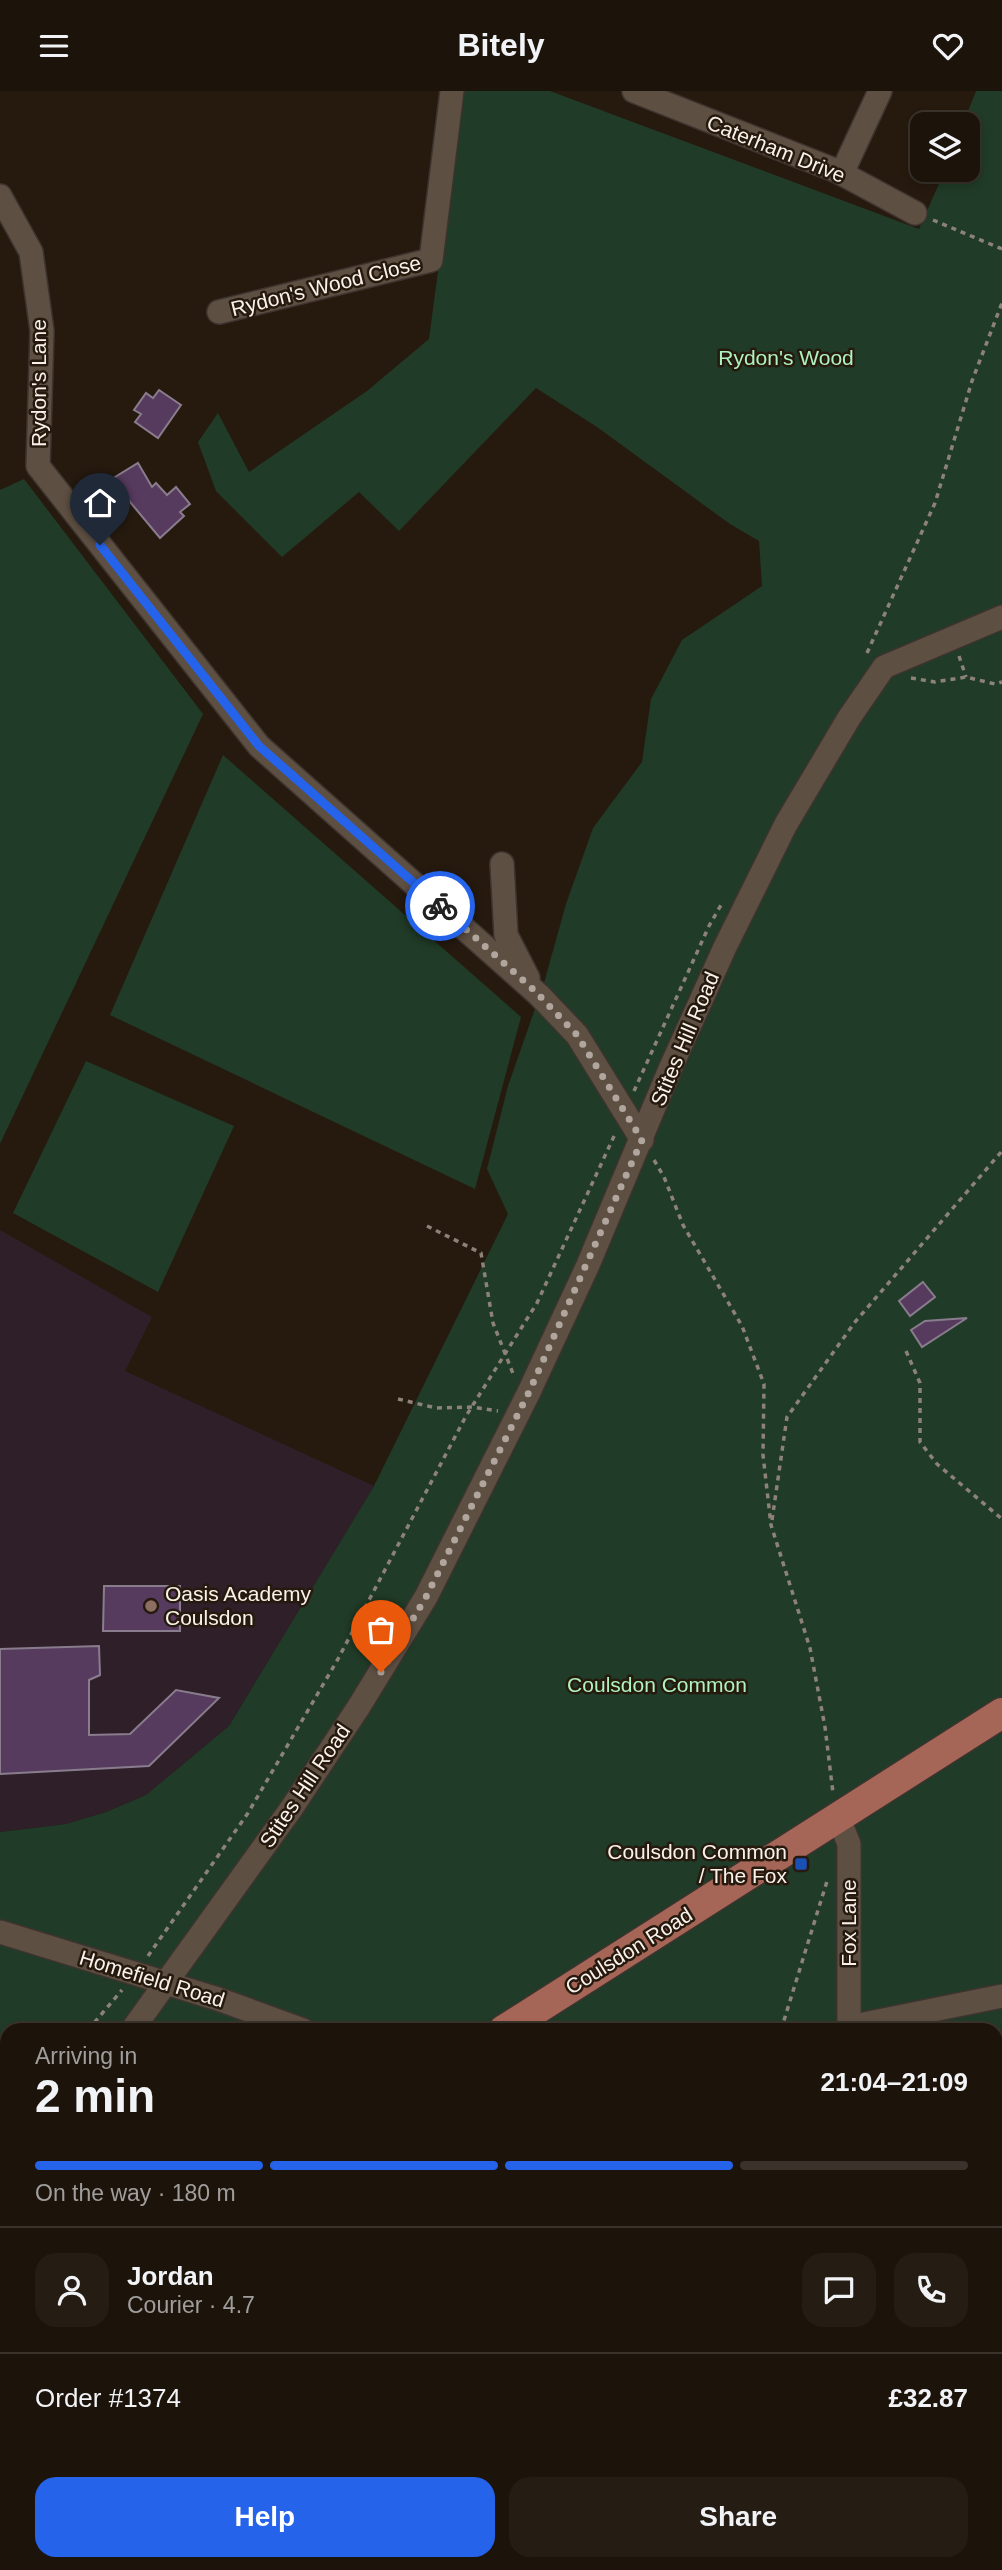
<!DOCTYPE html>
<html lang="en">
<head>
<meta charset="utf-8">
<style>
  body { margin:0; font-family:Arial,sans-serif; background:#251d14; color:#f1f3f6; height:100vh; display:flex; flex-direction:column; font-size:26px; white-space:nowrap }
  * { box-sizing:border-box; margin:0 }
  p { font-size:23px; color:#a09e9d }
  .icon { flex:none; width:38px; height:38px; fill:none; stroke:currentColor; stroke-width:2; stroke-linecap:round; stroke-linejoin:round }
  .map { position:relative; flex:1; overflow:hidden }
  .panel { position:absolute; left:0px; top:1932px; width:1003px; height:548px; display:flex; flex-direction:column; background:#1c140b; border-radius:21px 21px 0 0; box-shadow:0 4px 10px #0003,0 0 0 2px #3a332c }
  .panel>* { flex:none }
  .fabs { position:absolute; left:910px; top:21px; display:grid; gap:14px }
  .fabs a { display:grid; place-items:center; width:70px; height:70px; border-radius:14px; background:#1c140b; box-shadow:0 4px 10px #0003,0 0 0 2px #3a332c; font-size:35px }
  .pin { position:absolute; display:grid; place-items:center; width:60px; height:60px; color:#fff; margin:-72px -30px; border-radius:50% 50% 50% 0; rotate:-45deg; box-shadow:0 0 7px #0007 }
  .pin .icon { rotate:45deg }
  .courier { position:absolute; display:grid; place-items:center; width:70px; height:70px; margin:-35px; border:5px solid #2563eb; border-radius:50%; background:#fff; color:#222; box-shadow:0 2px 9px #0007 }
  .head em { font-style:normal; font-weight:600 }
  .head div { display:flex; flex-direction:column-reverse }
  .head { display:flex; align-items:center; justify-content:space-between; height:119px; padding:0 35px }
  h1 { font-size:46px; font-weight:600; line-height:52px }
  .bar { display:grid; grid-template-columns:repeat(4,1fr); gap:10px 7px; align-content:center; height:84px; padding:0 35px }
  .bar i { height:9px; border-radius:5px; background:#3a332c }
  .bar .on { background:#2563eb }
  .bar p { grid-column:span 4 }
  .line { display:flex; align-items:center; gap:18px; padding:0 35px; border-top:2px solid #3a332c }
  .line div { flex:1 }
  .round { display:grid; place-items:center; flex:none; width:74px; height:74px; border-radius:21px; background:#251d14 }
  .button { display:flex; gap:14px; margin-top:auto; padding:14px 35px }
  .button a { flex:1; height:80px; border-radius:21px; background:#2563eb; color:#fff; font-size:28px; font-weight:600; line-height:80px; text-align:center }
  .button a+a { background:#251d14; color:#f1f3f6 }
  header { display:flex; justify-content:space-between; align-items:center; height:91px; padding:0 35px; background:#1c140b; font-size:32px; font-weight:600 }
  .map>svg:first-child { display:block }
  .education { fill:#2e1f29 }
  .green { fill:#203b27; fill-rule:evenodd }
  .building { fill:#573b5f; stroke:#897c8c; stroke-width:2 }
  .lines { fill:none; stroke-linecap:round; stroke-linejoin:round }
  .minor-casing { stroke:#3e342f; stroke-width:26 }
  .major-casing { stroke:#3e342f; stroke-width:33 }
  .path { stroke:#8c8278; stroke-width:3.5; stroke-dasharray:5 5; stroke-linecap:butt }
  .minor { stroke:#5d4f42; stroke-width:23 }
  .major { stroke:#a66657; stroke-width:30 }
  .done { stroke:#b0a69d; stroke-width:7; stroke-dasharray:0 12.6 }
  .route { stroke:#2563eb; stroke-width:9 }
  .education-dot { fill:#8d6e63; stroke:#261a0f; stroke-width:2.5 }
  .transit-dot { fill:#1a4fb4; stroke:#261a0f; stroke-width:2.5 }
  .labels { text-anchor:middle; stroke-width:5; stroke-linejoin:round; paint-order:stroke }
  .street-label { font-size:21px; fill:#faf2ea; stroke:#261a0f }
  .park-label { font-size:21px; fill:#aef2bd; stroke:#261a0f }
  .poi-label { font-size:21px; fill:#faf2ea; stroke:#261a0f; text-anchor:start }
</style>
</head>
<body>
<header><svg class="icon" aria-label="menu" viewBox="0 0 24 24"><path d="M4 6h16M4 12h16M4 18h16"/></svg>Bitely<svg class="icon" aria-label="heart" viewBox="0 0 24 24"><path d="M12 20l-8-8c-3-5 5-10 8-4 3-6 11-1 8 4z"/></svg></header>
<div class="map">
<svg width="1002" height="2479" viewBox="0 0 1002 2479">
  <rect width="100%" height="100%" fill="#261a0f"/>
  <path class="education" d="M 0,1139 L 152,1226 L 125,1280 L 374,1395 L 229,1635 L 146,1704 L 106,1721 L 66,1733 L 0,1741 Z"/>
  <path class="green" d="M 462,0 L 550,0 L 919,138 L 945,79 L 968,79 L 968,33 L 963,33 L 976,0 L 1002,0 L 1002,2479 L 0,2479 L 0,1741 L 66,1733 L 106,1721 L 146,1704 L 229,1635 L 374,1395 L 508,1123 L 487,1078 L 508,995 L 544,892 L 566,813 L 593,737 L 642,671 L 651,608 L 682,549 L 762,495 L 759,450 L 730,433 L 597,336 L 536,297 L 399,440 L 359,401 L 282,466 L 216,400 L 198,351 L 218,322 L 249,381 L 367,300 L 429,248 ZM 7,1939 L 996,1939 L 996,2473 L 7,2473 Z
    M 24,388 L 203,623 L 0,1053 L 0,399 Z
    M 223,664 L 521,926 L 475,1098 L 110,924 Z
    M 86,970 L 234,1035 L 158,1201 L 13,1122 Z"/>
  <path class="building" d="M 159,299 L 181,314 L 158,347 L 135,331 L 141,323 L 134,319 L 146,302 L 153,307 Z
    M 138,372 L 152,396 L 156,392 L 167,404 L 176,396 L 190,413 L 180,421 L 184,425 L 160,447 L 130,411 L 115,386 Z
    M 923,1191 L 935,1206 L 910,1225 L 899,1210 Z
    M 967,1227 L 922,1256 L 911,1239 L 925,1230 Z
    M 104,1495 L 180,1495 L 180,1540 L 103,1540 Z
    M 99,1555 L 100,1584 L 89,1589 L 89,1644 L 130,1643 L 176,1599 L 219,1607 L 149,1675 L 0,1683 L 0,1558 Z"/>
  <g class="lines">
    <defs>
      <path id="minor" d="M 634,0 L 837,80 L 915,122
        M 842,82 L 880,0
        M 0,105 L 31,161 L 42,240 L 38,375 L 259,655 L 539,904 L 577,944 L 642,1049
        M 219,221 L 431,169 L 452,0
        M 502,773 L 506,844 L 528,887
        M 839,1728 L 849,1753 L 849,1939
        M 0,1841 L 218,1908 L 303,1939
        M 849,1936 L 1002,1905
        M 132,1939 L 291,1718 L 358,1617 L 426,1506 L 529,1301 L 588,1174 L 670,978 L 725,856 L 786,733 L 849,627 L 884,576 L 1002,526
        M 996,2016 L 1002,2015
        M 0,2108 L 7,2100
        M 641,2479 L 642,2473"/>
      <path id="major" d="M 504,1939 L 1002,1622
        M 0,2229 L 7,2228"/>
    </defs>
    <use href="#minor" class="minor-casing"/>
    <use href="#major" class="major-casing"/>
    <path class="path" d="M 933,129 L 1002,158
      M 867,562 L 935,412 L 972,290 L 1002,212
      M 959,565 L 966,586
      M 911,587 L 935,591 L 966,586 L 995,593 L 1002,591
      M 634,1000 L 709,835 L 721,814
      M 654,1069 L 664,1086 L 683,1134 L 742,1235 L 764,1293 L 763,1364 L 771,1434 L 810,1557 L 825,1636 L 833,1702
      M 427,1135 L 481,1162 L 493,1232 L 514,1285
      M 906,1260 L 920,1292 L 920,1351 L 937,1373 L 1002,1428
      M 398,1308 L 436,1317 L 472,1316 L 498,1320
      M 772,1429 L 787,1326 L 855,1231 L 1002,1060
      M 148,1865 L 248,1722 L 338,1568 L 466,1325 L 537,1212 L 615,1043
      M 88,1939 L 122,1899
      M 781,1939 L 828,1787
      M 0,2037 L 7,2028
      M 996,2044 L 1002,2044
      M 996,2129 L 1002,2128
      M 0,2324 L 7,2320
      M 0,2421 L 7,2415
      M 996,2448 L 1002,2448
      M 910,2473 L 922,2479
      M 93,2479 L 94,2473
      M 328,2479 L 329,2473
      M 493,2479 L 501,2473"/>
    <use href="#minor" class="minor"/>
    <use href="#major" class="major"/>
  </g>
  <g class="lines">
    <path class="done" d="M 381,1581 L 426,1506 L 529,1301 L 642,1049 L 577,944 L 534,899 L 440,815"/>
    <path class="route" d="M 100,454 L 259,655 L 440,815"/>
  </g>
  <circle class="education-dot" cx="151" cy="1515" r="7"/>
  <rect class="transit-dot" x="794" y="1766" width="14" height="14" rx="3.5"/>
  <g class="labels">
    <g class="street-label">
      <text transform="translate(776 58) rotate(22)" y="7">Caterham Drive</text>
      <text transform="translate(326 195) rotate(-14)" y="7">Rydon's Wood Close</text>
      <text transform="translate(39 292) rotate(-90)" y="7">Rydon's Lane</text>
      <text transform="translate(685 948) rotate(-67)" y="7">Stites Hill Road</text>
      <text transform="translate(305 1695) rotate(-56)" y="7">Stites Hill Road</text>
      <text transform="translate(849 1832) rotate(-90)" y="7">Fox Lane</text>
      <text transform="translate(629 1860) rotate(-32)" y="7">Coulsdon Road</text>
      <text transform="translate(152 1888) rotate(17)" y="7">Homefield Road</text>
    </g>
    <g class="park-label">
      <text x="786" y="274">Rydon's Wood</text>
      <text x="657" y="1601">Coulsdon Common</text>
    </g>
    <g class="poi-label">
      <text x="165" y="1510">Oasis Academy<tspan x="165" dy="24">Coulsdon</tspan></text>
      <text x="787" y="1768" text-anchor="end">Coulsdon Common<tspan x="787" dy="24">/ The Fox</tspan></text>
    </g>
  </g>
</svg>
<div class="fabs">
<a><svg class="icon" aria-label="layers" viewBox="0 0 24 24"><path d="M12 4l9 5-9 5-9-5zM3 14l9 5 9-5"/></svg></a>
</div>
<div class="pin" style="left:381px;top:1581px;background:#ea580c"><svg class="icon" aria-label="bag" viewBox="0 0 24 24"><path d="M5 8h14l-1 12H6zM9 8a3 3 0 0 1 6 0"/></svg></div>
<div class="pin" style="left:100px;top:454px;background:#1f2937"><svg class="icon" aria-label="home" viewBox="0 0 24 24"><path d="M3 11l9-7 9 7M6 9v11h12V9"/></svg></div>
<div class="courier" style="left:440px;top:815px"><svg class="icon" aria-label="bike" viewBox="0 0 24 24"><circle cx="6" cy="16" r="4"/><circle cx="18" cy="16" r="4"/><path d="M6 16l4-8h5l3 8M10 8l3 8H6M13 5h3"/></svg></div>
<section class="panel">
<div class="head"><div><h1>2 min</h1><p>Arriving in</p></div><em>21:04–21:09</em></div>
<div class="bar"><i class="on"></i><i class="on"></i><i class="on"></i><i></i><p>On the way · 180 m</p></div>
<div class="line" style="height:126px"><a class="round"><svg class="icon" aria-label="person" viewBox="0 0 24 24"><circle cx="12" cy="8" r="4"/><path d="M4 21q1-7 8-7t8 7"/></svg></a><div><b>Jordan</b><p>Courier · 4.7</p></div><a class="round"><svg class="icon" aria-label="chat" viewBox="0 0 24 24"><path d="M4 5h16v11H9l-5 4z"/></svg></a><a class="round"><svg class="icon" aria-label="phone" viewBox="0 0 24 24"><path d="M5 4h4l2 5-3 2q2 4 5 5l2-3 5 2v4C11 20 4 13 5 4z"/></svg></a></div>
<div class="line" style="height:91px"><div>Order #1374</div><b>£32.87</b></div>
<div class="button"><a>Help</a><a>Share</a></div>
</section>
</div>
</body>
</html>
